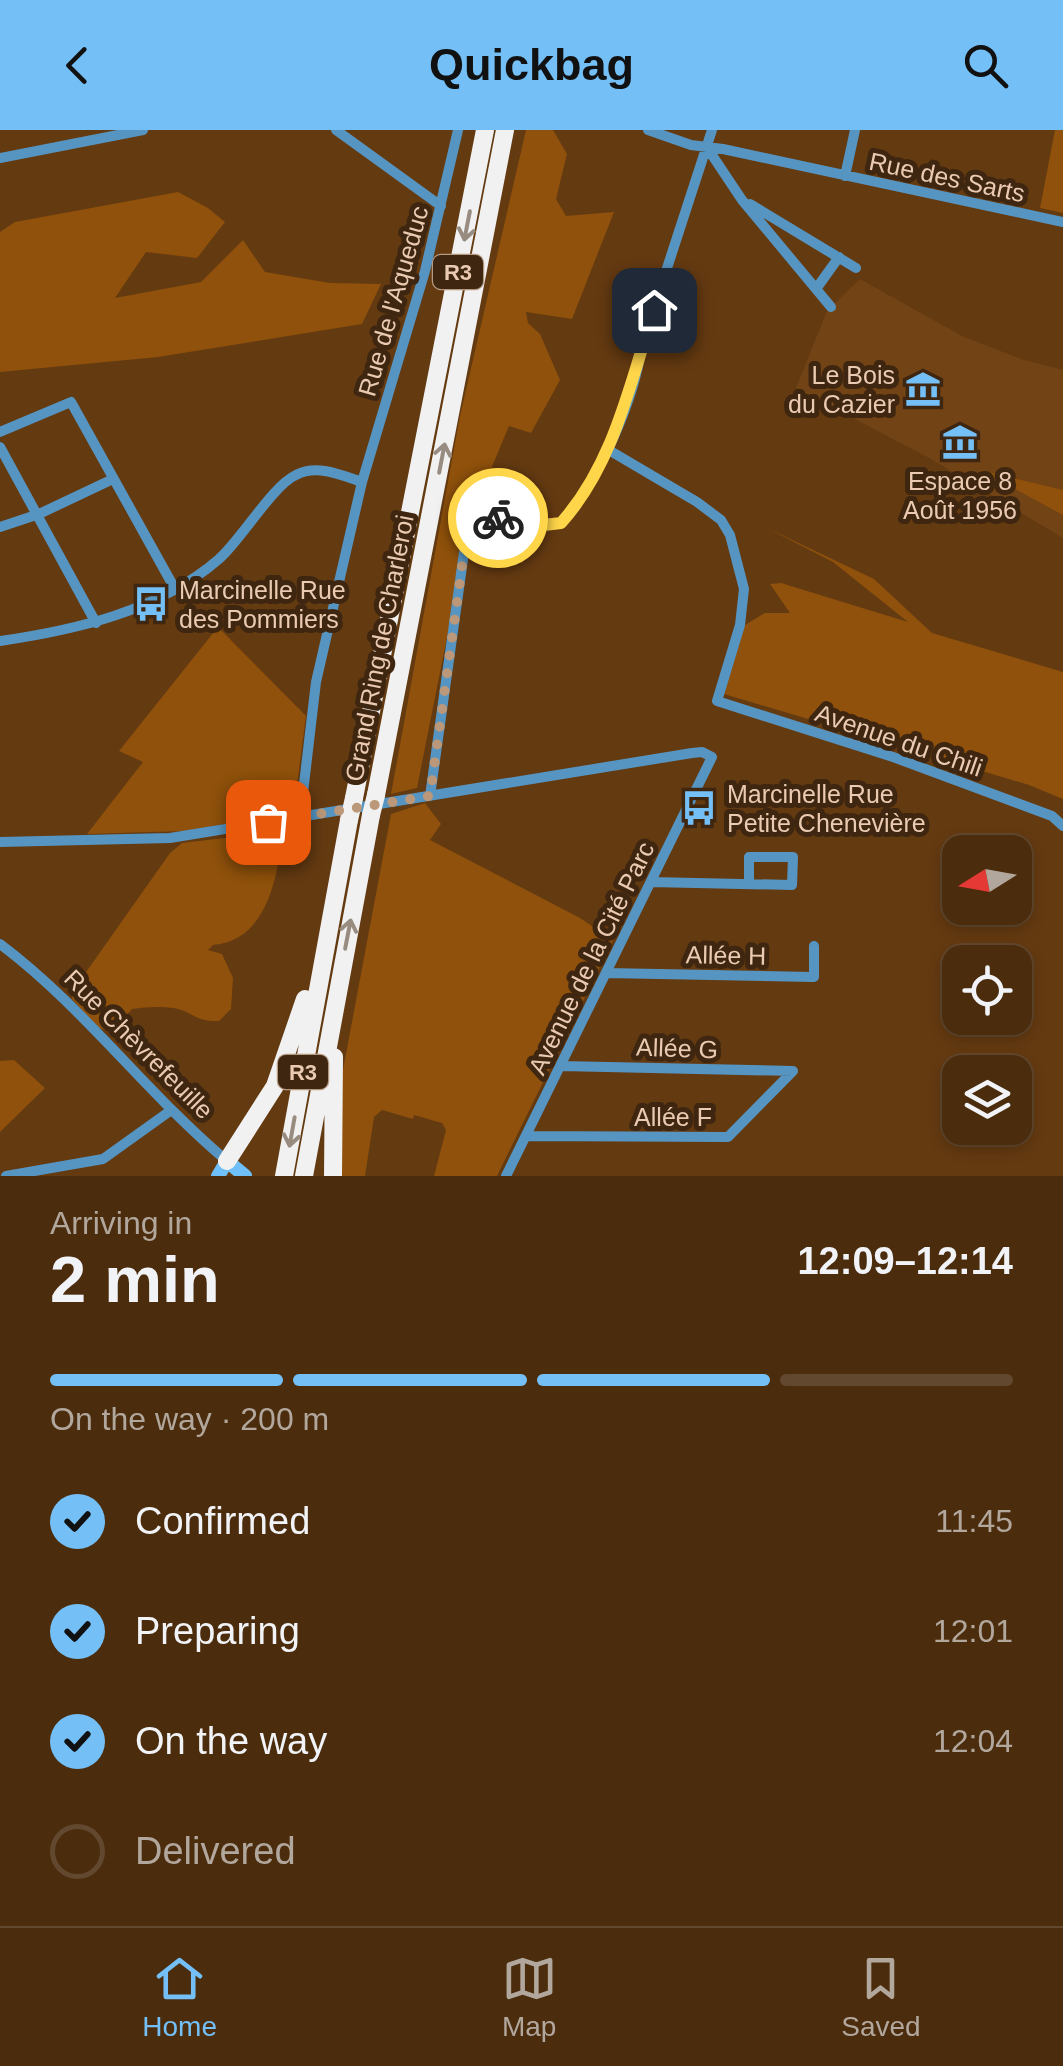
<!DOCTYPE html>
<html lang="en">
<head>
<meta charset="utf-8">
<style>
  body { margin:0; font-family:Arial,sans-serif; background:#55381b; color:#f1f3f6; height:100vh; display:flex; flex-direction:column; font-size:38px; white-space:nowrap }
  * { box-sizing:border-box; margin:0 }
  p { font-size:32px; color:#b2a79d }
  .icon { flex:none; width:55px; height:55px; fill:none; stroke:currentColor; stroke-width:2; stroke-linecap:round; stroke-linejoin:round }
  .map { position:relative; height:1046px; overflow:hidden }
  .sheet { display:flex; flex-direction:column; background:#4b2c0d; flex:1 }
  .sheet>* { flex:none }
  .needle { width:65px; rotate:259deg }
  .fabs { position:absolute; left:942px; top:705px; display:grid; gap:20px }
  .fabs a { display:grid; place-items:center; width:90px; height:90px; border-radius:20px; background:#4b2c0d; box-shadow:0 5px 15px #0003,0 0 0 2px #62482e; font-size:50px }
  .pin { position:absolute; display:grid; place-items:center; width:85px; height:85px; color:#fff; margin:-42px; border-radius:20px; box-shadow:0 5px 15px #0006 }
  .courier { position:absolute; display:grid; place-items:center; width:100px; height:100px; margin:-50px; border:8px solid #ffd54a; border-radius:50%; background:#fff; color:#222; box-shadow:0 2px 12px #0007 }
  .headline em { font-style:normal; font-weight:800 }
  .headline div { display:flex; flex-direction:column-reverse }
  .headline { display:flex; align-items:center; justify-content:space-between; height:170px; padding:0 50px }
  h1 { font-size:65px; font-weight:800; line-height:75px }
  .bar { display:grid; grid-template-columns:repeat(4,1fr); gap:15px 10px; align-content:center; height:120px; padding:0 50px }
  .bar i { height:12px; border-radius:8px; background:#62482e }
  .bar .selected { background:#74c0f6 }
  .bar p { grid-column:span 4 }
  ol { padding:0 50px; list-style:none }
  li { display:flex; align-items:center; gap:30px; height:110px }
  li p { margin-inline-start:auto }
  li .icon { padding:10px; border-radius:50%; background:#74c0f6; color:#111; stroke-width:4 }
  li:last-child { color:#b2a79d }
  li i { width:55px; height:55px; border:5px solid #62482e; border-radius:50% }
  header { display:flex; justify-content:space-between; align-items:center; height:130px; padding:0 50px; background:#74c0f6; color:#111; font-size:45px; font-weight:800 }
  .menu { display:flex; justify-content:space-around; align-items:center; height:140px; border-top:2px solid #62482e; background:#4b2c0d; font-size:28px; color:#b2a79d }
  .menu a { display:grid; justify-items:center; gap:5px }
  .menu .selected { color:#74c0f6 }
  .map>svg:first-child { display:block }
  .built { fill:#724315 }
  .green { fill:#8f510b }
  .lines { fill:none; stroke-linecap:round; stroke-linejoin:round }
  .street { stroke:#5695c2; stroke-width:10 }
  .secondary { stroke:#6fbff8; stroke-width:14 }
  .highway { stroke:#f1f1f1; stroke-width:18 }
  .highway-bridge { stroke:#f1f1f1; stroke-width:18 }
  .oneway { stroke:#988c80 }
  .done { stroke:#bb9879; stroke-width:10; stroke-dasharray:0 18 }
  .route { stroke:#ffd54a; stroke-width:12 }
  .labels { text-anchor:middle; stroke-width:10; stroke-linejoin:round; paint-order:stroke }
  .shield { fill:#3e2610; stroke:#b69981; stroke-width:2.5 }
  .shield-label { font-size:22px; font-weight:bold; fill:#eacab1 }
  .street-label { font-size:25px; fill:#eacab1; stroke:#3e2610 }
  .poi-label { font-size:25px; fill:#eacab1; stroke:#3e2610; text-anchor:start }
</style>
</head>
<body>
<header><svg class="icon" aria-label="back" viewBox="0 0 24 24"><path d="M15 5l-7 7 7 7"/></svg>Quickbag<svg class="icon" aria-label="search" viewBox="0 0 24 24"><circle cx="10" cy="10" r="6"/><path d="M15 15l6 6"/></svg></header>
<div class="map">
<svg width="1063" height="1046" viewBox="0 0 1063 1046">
  <rect width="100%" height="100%" fill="#643a11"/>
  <path class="built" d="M 860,149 L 964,207 L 1021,229 L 1063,240 L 1063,408 L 931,329 L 796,258 L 827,181 Z"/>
  <path class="green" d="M 526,0 L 553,0 L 567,24 L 556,69 L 566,86 L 614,82 L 572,189 L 526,182 L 528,193 L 540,204 L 560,250 L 531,303 L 509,296 L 481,363 L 468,368 L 450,492 L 417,658 L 391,664 L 460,286 Z
    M 1055,0 L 1063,0 L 1063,83 L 1040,78 Z
    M 178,62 L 208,78 L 225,92 L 197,128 L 146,122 L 115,168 L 201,152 L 243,110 L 265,142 L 330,153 L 381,154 L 362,194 L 158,227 L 0,242 L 0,102 L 15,92 Z
    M 980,340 L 1063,360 L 1063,385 Z
    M 765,397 L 874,449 L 932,503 L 1063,542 L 1063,669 L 1029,655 L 724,564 L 745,495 L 765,483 L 790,483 L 770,454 L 781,453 L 908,492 L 833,432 Z
    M 218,497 L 306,586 L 295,670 L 290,682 L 185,701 L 87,704 L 143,632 L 119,621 Z
    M 425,673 L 441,694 L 430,710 L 580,788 L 613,810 L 497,1046 L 434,1046 L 446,1000 L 442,993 L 414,985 L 413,989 L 382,980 L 374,987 L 365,1046 L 342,1046 L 342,945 L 391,684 Z
    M 283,701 C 278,744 268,811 213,815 L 208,820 L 222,824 L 233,848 L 231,879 L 219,891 C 194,892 193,881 173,878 C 160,876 145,877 132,879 C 102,915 100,899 72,869 L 72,862 L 170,723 L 182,713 Z
    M 14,930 L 45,958 L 0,1002 L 0,931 Z"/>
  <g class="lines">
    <path class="street" d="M 336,0 L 441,76
      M 648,0 L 691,15 L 723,19 L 1063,92
      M 706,16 L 742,70 L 831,177
      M 0,28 L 143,0
      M 845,46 L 855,0
      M 750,74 L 856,138
      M 816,159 L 839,127
      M 0,302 L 71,272 L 175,459
      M 0,317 L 96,493
      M 607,319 L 697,372 L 721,390 L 730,405 L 744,459 L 740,495 L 717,571 L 893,627 L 1052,686 L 1063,696
      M 0,397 L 39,384 L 113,349
      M 0,511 C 76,500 159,481 219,429 C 241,410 273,355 296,345 C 317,334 341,345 362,352
      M 430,666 L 465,415 L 476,394 C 504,384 531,397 561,393 C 599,351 634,271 642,215 L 712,0
      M 300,688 L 316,552 L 362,352 L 425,141 L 458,0
      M 0,712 L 170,708 L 692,623 L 702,622 L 712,627 L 506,1046
      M 651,752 L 792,755 L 793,727 L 749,727 L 749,754
      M 0,814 C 84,877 146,963 227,1031
      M 606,843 L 814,847 L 814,816
      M 561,936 L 793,941
      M 526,1006 L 728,1007 L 793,941
      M 6,1046 L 103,1029 L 170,981"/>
    <path class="secondary" d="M 218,1046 L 227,1031 L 245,1046"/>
    <path class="highway" d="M 376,665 L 505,0
      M 354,668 L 485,0
      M 227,1031 L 275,956 L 305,869
      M 284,1046 L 349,690
      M 304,1046 L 371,685
      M 333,1046 L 334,927"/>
    <path class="highway-bridge" d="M 371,685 L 376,665
      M 349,690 L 354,668"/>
  </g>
  <defs><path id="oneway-shaft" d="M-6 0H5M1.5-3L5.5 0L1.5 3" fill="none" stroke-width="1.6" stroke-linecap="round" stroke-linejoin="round" transform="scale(2.5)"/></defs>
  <g class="oneway">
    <use href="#oneway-shaft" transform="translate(467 96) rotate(101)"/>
    <use href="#oneway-shaft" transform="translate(442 328) rotate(-79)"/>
    <use href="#oneway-shaft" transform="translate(348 804) rotate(-79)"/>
    <use href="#oneway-shaft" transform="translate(292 1002) rotate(100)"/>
  </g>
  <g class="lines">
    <path class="done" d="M 268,692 L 430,666 L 465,415 L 476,394 L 498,388"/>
    <path class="route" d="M 498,388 L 544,395 L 561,393 C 614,334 630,253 654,180"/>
  </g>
  <defs>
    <symbol id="museum-bare" viewBox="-9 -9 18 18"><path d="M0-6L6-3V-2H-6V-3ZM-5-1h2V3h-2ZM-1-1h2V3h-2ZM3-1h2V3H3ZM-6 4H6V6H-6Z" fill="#74c0f6" stroke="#3e2610" stroke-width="2.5" paint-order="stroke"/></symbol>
    <symbol id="bus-bare" viewBox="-9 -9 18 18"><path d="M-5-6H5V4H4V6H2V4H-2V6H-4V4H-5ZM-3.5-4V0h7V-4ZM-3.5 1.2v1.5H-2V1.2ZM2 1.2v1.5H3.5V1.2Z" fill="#74c0f6" stroke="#3e2610" stroke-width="2.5" paint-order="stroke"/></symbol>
  </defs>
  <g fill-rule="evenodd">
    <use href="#museum-bare" x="898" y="234" width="50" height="50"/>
    <use href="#museum-bare" x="935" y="287" width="50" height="50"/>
    <use href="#bus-bare" x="126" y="449" width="50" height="50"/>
    <use href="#bus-bare" x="674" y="653" width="50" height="50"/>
  </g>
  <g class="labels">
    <g class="shield">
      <rect x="433" y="125" width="50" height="34" rx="8"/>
      <rect x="278" y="925" width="50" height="34" rx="8"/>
    </g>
    <g class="shield-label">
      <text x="458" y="150">R3</text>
      <text x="303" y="950">R3</text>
    </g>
    <g class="street-label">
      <text transform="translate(947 47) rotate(12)" y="9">Rue des Sarts</text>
      <text transform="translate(393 171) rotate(-74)" y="9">Rue de l'Aqueduc</text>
      <text transform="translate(379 518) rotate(-79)" y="9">Grand Ring de Charleroi</text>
      <text transform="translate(899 610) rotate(19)" y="9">Avenue du Chili</text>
      <text transform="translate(726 825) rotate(1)" y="9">Allée H</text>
      <text transform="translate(591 828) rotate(-64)" y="9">Avenue de la Cité Parc</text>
      <text transform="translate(139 914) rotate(45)" y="9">Rue Chèvrefeuille</text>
      <text transform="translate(677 918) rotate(2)" y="9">Allée G</text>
      <text x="673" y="996">Allée F</text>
    </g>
    <g class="poi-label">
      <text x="895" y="254" text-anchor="end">Le Bois<tspan x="895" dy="29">du Cazier</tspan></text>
      <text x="960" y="360" text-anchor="middle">Espace 8<tspan x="960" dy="29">Août 1956</tspan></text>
      <text x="179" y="469">Marcinelle Rue<tspan x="179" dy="29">des Pommiers</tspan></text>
      <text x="727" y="673">Marcinelle Rue<tspan x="727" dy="29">Petite Chenevière</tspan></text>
    </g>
  </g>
</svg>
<div class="fabs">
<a><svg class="needle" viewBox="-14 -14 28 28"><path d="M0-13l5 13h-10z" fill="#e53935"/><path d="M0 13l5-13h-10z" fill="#b2a79d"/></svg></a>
<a><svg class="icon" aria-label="locate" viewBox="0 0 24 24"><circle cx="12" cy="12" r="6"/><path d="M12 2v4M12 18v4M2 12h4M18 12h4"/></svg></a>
<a><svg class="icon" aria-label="layers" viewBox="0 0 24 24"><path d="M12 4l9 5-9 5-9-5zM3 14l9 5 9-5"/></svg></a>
</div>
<div class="pin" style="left:268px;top:692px;background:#ea580c"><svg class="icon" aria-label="bag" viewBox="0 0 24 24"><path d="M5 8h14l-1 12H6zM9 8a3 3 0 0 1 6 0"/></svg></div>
<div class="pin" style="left:654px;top:180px;background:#1f2937"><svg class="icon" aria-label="home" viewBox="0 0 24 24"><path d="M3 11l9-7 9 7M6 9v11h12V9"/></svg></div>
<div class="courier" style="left:498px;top:388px"><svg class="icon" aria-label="bike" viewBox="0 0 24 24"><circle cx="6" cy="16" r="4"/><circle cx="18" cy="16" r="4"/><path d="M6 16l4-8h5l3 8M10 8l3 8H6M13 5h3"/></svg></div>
</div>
<section class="sheet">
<div class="headline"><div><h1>2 min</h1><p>Arriving in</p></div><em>12:09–12:14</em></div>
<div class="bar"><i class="selected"></i><i class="selected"></i><i class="selected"></i><i></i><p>On the way · 200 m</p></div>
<ol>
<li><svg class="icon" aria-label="check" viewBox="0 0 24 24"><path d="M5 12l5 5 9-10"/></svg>Confirmed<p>11:45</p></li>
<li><svg class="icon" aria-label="check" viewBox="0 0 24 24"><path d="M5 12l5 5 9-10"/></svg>Preparing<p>12:01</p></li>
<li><svg class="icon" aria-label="check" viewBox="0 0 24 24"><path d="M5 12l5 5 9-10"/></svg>On the way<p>12:04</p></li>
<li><i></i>Delivered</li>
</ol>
</section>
<nav class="menu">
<a class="selected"><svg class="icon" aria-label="home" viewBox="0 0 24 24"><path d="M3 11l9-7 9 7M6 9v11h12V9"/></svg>Home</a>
<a><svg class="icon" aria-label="map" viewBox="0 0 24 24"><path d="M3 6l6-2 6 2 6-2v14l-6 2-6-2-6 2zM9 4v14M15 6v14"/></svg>Map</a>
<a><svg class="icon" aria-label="saved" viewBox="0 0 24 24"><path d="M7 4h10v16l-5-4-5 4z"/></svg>Saved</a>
</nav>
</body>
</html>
